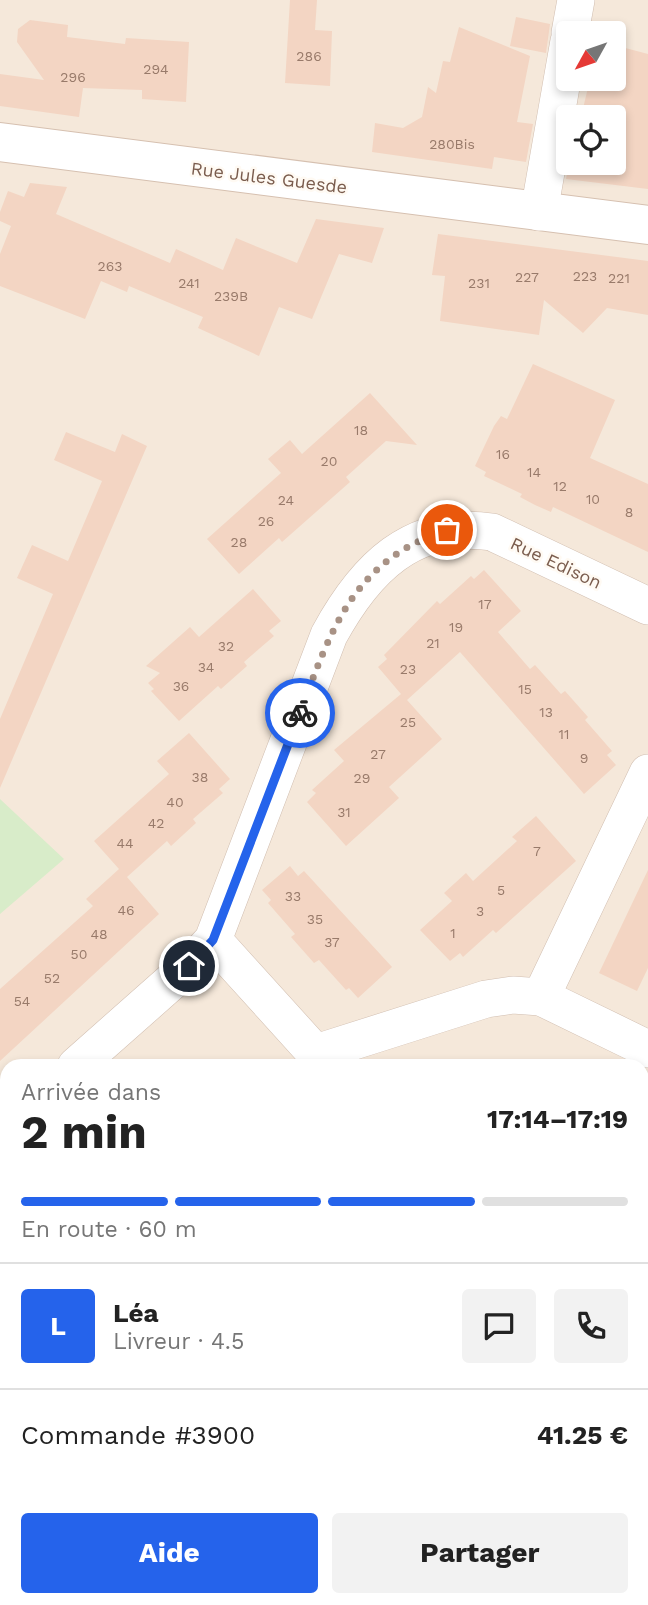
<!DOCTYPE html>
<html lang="fr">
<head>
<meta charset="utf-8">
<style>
  body { margin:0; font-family:"Work Sans",sans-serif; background:#f2f2f2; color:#222; height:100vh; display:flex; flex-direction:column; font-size:26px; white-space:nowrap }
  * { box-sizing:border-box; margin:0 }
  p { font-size:23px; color:#767676 }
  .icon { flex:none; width:38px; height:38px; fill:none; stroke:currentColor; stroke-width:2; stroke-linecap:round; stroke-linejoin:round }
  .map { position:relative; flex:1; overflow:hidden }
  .sheet { position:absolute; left:0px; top:1059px; width:649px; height:548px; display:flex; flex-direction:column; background:#fff; border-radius:21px 21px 0 0; box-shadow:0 4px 10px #0003 }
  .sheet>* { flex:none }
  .needle { width:46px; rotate:230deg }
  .controls { position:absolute; left:556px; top:21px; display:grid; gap:14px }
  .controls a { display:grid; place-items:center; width:70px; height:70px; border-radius:7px; background:#fff; box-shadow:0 4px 10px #0003; font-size:35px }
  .pin { position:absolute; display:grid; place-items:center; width:60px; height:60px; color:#fff; margin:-30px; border:4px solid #fff; border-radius:50%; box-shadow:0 2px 7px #0007 }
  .courier { position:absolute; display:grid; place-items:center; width:70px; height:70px; margin:-35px; border:5px solid #2563eb; border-radius:50%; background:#fff; color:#222; box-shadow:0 2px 9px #0007 }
  .summary em { font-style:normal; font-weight:700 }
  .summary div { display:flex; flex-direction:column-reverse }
  .summary { display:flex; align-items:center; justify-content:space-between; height:119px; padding:0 21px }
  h1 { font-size:46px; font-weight:700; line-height:52px }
  .bar { display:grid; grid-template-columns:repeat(4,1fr); gap:10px 7px; align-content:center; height:84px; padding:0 21px }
  .bar i { height:9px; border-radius:5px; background:#e0e0e0 }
  .bar .selected { background:#2563eb }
  .bar p { grid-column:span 4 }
  .line { display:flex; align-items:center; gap:18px; padding:0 21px; border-top:2px solid #e0e0e0 }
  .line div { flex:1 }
  .round { display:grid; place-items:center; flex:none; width:74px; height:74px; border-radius:7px; background:#f2f2f2 }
  .action { display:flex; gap:14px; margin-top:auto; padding:14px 21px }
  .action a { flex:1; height:80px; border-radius:7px; background:#2563eb; color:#fff; font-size:28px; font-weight:700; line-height:80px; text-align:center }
  .action a+a { background:#f2f2f2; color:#222 }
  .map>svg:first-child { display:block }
  .residential { fill:#f5e8da; fill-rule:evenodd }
  .green { fill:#d8ecc9 }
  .building { fill:#f3d5c3 }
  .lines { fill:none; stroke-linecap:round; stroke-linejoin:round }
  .service-casing { stroke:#d1beb0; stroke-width:21 }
  .minor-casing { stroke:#d1beb0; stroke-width:38 }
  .secondary-casing { stroke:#d6c0b0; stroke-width:40 }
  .service { stroke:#fff; stroke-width:19 }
  .minor { stroke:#fff; stroke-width:37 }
  .secondary { stroke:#fff; stroke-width:38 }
  .done { stroke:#a89285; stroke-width:7; stroke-dasharray:0 12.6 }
  .route { stroke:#2563eb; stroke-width:9 }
  .labels { text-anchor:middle; stroke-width:5; stroke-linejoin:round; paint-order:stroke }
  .number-label { font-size:14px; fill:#987a6a }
  .street-label { font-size:18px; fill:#7a5c4d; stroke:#fffaf3 }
</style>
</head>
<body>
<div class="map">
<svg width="648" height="1605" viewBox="0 0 648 1605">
  <rect width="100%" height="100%" fill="#fdf6ec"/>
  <path class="residential" d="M 0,0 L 648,0 L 648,1605 L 0,1605 ZM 569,33 L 614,33 L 614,79 L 569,79 ZM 569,117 L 614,117 L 614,163 L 569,163 ZM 7,1066 L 642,1066 L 642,1600 L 7,1600 Z"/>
  <path class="green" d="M 0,799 L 64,859 L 0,914 Z
    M 648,1195 L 648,1605 L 465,1605 L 467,1600 L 642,1600 L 642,1207 Z"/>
  <path class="building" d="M 290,0 L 317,0 L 315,30 L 332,31 L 330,86 L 285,83 Z
    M 516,17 L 550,24 L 546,53 L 510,46 Z
    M 30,20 L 68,25 L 67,37 L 125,44 L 126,38 L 189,42 L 186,102 L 142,99 L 142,90 L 83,88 L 79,117 L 0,106 L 0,74 L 44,80 L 17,42 L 18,29 Z
    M 459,27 L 530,56 L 517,122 L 533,124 L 526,162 L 494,157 L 492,169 L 372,152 L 375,123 L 403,128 L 422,117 L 428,87 L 436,93 L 443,61 L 450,62 Z
    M 614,45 L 648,54 L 648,189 L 566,179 L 569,163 L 614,163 L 614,117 L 581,117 L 590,79 L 614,79 Z
    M 30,183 L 67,187 L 56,214 L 170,263 L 176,249 L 223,270 L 236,238 L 297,263 L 316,219 L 384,228 L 372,263 L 339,254 L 312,319 L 279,307 L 259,356 L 198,328 L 203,317 L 129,286 L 127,292 L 101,281 L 85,319 L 0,286 L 0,254 L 11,226 L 0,221 L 0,212 L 8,191 L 24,197 Z
    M 438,234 L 648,261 L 648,315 L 607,308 L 583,333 L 544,300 L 539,335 L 440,321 L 445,276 L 432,275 Z
    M 533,364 L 615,400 L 590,458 L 648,484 L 648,552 L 553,507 L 551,512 L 535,505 L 520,497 L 522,494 L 484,476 L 486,472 L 475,466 L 494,426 L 501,416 L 507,419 Z
    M 370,393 L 417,445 L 386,441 L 346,477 L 350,482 L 282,542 L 279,538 L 239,574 L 207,539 L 281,473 L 268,459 L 290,440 L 302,454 Z
    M 66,432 L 115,452 L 122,434 L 147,446 L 0,788 L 0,719 L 53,594 L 17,578 L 32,545 L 68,561 L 102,481 L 54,460 Z
    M 484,570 L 521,611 L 498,632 L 530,669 L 535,665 L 561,694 L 565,691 L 588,717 L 585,720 L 612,751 L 607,755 L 616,765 L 584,794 L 460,652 L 407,700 L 442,739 L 389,787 L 399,798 L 346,846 L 307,802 L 316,793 L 312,790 L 344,761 L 334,750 L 401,694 L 378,667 L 387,659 L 384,655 L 437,601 L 440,604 L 471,576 L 474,579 Z
    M 253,589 L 281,621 L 269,631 L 274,636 L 244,662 L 247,666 L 221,689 L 218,686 L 179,721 L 151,691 L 154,689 L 148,683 L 160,673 L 146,666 L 190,627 L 199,637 Z
    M 189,733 L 230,779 L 219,789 L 223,793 L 193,819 L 196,823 L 171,846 L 167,841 L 127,877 L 159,914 L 0,1061 L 0,989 L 93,906 L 86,899 L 119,869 L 94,841 L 169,774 L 157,761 Z
    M 536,816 L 576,861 L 496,933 L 493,930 L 463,957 L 460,953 L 450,961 L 420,930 L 452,901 L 444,893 L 466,873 L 473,881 L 517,841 L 512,837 Z
    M 290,866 L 298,876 L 304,871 L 392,967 L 358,998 L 349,988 L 346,990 L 319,960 L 314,963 L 291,937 L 295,934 L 268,903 L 271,900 L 262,890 Z
    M 648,870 L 648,968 L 637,991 L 599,973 Z"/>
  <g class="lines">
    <defs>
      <path id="service" d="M 642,1589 L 648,1592
        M 100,1600 L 117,1605"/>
      <path id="minor" d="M 570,33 L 576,0
        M 539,212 L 569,41
        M 213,940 L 327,1066
        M 541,997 L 648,773
        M 316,1053 L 486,999 L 513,995 L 541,997 L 648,1049
        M 76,1066 L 189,966 L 213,940 L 329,635 C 365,569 412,520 492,532 L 648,606
        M 642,1106 L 648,1094
        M 0,1133 L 7,1127
        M 419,1605 L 420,1600"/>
      <path id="secondary" d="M 0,142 L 648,225"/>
    </defs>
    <use href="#service" class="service-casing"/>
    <use href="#minor" class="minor-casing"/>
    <use href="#secondary" class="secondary-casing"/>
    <use href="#service" class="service"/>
    <use href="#minor" class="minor"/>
    <use href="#secondary" class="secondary"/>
  </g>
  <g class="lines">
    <path class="done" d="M 300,713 C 331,629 354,560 447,530"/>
    <path class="route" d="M 189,966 L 213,940 L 300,713"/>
  </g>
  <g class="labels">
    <g class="number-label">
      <text x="309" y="61">286</text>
      <text x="156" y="74">294</text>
      <text x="73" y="82">296</text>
      <text x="452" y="149">280Bis</text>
      <text x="110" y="271">263</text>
      <text x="585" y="281">223</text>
      <text x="527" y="282">227</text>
      <text x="619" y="283">221</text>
      <text x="189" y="288">241</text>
      <text x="479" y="288">231</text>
      <text x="231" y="301">239B</text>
      <text x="361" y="435">18</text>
      <text x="503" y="459">16</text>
      <text x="329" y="466">20</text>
      <text x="534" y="477">14</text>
      <text x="560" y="491">12</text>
      <text x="593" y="504">10</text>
      <text x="286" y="505">24</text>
      <text x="629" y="517">8</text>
      <text x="266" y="526">26</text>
      <text x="239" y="547">28</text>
      <text x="485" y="609">17</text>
      <text x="456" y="632">19</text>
      <text x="433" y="648">21</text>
      <text x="226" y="651">32</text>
      <text x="206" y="672">34</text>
      <text x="408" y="674">23</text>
      <text x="181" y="691">36</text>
      <text x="525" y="694">15</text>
      <text x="546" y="717">13</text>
      <text x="408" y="727">25</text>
      <text x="564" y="739">11</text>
      <text x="378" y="759">27</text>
      <text x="584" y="763">9</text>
      <text x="200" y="782">38</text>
      <text x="362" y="783">29</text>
      <text x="175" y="807">40</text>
      <text x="344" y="817">31</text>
      <text x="156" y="828">42</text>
      <text x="125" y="848">44</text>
      <text x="537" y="856">7</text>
      <text x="501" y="895">5</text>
      <text x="293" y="901">33</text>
      <text x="126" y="915">46</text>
      <text x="480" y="916">3</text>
      <text x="315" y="924">35</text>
      <text x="453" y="938">1</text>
      <text x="99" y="939">48</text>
      <text x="332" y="947">37</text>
      <text x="79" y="959">50</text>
      <text x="52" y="983">52</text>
      <text x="22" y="1006">54</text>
    </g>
    <g class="street-label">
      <text transform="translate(269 178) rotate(7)" y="6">Rue Jules Guesde</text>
      <text transform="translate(556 563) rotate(25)" y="6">Rue Edison</text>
    </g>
  </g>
</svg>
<div class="controls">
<a><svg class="needle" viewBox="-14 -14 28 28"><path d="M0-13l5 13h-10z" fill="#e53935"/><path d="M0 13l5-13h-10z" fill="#767676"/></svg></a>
<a><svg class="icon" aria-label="locate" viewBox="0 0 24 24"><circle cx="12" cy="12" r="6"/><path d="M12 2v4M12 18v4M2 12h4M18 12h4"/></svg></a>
</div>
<div class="pin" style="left:447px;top:530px;background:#ea580c"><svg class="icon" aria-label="bag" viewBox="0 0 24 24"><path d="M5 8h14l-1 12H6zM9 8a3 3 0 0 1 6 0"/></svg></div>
<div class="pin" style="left:189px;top:966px;background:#1f2937"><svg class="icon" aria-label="home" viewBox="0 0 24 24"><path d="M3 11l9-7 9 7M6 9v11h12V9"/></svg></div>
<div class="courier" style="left:300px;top:713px"><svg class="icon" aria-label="bike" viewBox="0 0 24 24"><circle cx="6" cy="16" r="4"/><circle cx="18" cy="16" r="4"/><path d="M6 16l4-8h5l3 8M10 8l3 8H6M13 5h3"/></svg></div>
<section class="sheet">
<div class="summary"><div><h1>2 min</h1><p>Arrivée dans</p></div><em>17:14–17:19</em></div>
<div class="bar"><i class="selected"></i><i class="selected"></i><i class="selected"></i><i></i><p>En route · 60 m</p></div>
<div class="line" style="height:126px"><b class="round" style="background:#2563eb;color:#fff">L</b><div><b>Léa</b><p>Livreur · 4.5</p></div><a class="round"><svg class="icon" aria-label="chat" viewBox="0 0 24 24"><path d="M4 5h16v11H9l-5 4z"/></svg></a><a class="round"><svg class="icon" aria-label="phone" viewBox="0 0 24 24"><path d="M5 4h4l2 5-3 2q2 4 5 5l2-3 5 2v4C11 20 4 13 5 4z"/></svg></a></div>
<div class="line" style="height:91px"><div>Commande #3900</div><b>41.25 €</b></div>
<div class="action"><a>Aide</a><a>Partager</a></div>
</section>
</div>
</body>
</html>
